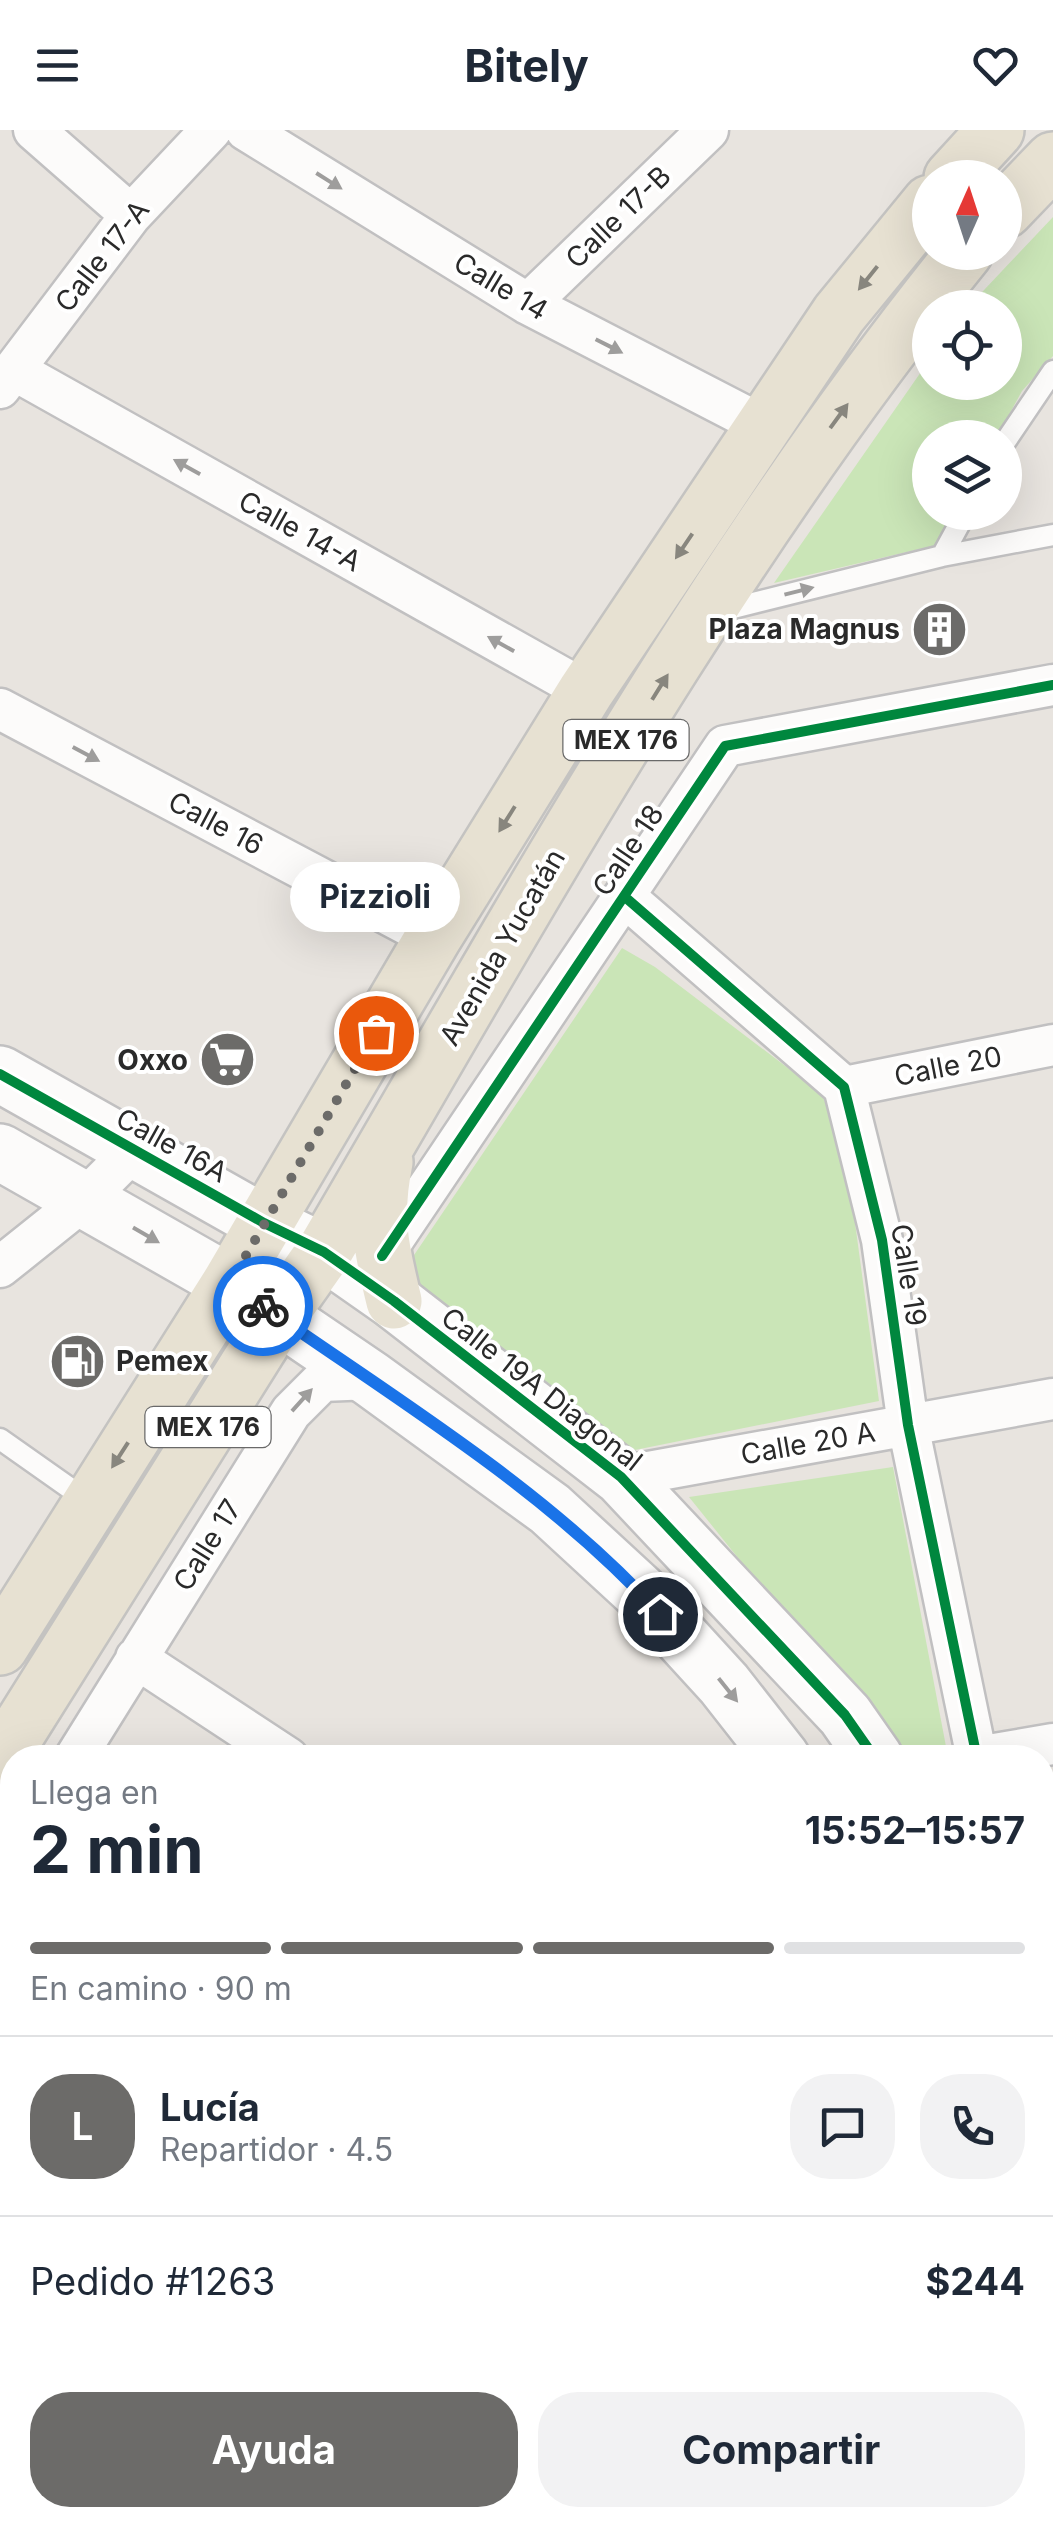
<!DOCTYPE html>
<html lang="es">
<head>
<meta charset="utf-8">
<style>
  body { margin:0; font-family:Inter,sans-serif; background:#f2f2f3; color:#1f2937; height:100vh; display:flex; flex-direction:column; font-size:38px; white-space:nowrap }
  * { box-sizing:border-box; margin:0 }
  p { font-size:32px; color:#747a83 }
  .icon { flex:none; width:55px; height:55px; fill:none; stroke:currentColor; stroke-width:2; stroke-linecap:round; stroke-linejoin:round }
  .map { position:relative; flex:1; overflow:hidden }
  .details { position:absolute; left:0px; top:1615px; width:1055px; height:782px; display:flex; flex-direction:column; background:#fff; border-radius:40px 40px 0 0; box-shadow:0 10px 40px #0002 }
  .details>* { flex:none }
  .needle { width:65px; rotate:3deg }
  .controls { position:absolute; left:912px; top:30px; display:grid; gap:20px }
  .controls a { display:grid; place-items:center; width:110px; height:110px; border-radius:50%; background:#fff; box-shadow:0 10px 40px #0002; font-size:50px }
  .pin { position:absolute; display:grid; place-items:center; width:85px; height:85px; color:#fff; margin:-42px; border:5px solid #fff; border-radius:50%; box-shadow:0 2px 10px #0007 }
  .courier { position:absolute; display:grid; place-items:center; width:100px; height:100px; margin:-50px; border:8px solid #1a73e8; border-radius:50%; background:#fff; color:#222; box-shadow:0 2px 12px #0007 }
  .bubble { position:absolute; height:70px; border-radius:35px; background:#fff; box-shadow:0 10px 40px #0002; font-size:32px; font-weight:700; line-height:70px; text-align:center }
  .head em { font-style:normal; font-weight:700 }
  .head div { display:flex; flex-direction:column-reverse }
  .head { display:flex; align-items:center; justify-content:space-between; height:170px; padding:0 30px }
  h1 { font-size:65px; font-weight:700; line-height:75px }
  .bar { display:grid; grid-template-columns:repeat(4,1fr); gap:15px 10px; align-content:center; height:120px; padding:0 30px }
  .bar i { height:12px; border-radius:8px; background:#e0e1e3 }
  .bar .current { background:#6c6b69 }
  .bar p { grid-column:span 4 }
  .line { display:flex; align-items:center; gap:25px; padding:0 30px; border-top:2px solid #e0e1e3 }
  .line div { flex:1 }
  .round { display:grid; place-items:center; flex:none; width:105px; height:105px; border-radius:40px; background:#f2f2f3 }
  .primary-button { display:flex; gap:20px; margin-top:auto; padding:20px 30px }
  .primary-button a { flex:1; height:115px; border-radius:40px; background:#6c6b69; color:#fff; font-size:40px; font-weight:700; line-height:115px; text-align:center }
  .primary-button a+a { background:#f2f2f3; color:#1f2937 }
  header { display:flex; justify-content:space-between; align-items:center; height:130px; padding:0 30px; background:#fff; font-size:45px; font-weight:700 }
  .map>svg:first-child { display:block }
  .green { fill:#cae5b7 }
  .lines { fill:none; stroke-linecap:round; stroke-linejoin:round }
  .lane-casing { stroke:#c1c0c1; stroke-width:25 }
  .street-casing { stroke:#c1c0c1; stroke-width:45 }
  .secondary-casing { stroke:#c1c0c1; stroke-width:60 }
  .primary-casing { stroke:#c4c3c1; stroke-width:60 }
  .lane { stroke:#fcfbfa; stroke-width:20 }
  .street { stroke:#fcfbfa; stroke-width:40 }
  .secondary { stroke:#fcfbfa; stroke-width:55 }
  .primary { stroke:#e7e1d2; stroke-width:55 }
  .cycleway-casing { stroke:#fff; stroke-width:16 }
  .cycleway { stroke:#00873e; stroke-width:10 }
  .oneway { fill:#9e9d9c }
  .oneway2 { fill:#88867e }
  .done { stroke:#6c6b69; stroke-width:10; stroke-dasharray:0 18 }
  .route { stroke:#1a73e8; stroke-width:12 }
  .labels { text-anchor:middle; stroke-width:8; stroke-linejoin:round; paint-order:stroke }
  .shield { fill:#fff; stroke:#6a6a6a; stroke-width:2.5 }
  .shield-label { font-size:25px; font-weight:bold; fill:#2a2a2a }
  .street-label { font-size:28px; fill:#2a2a2a; stroke:#fff }
  .poi-label { font-size:28px; font-weight:bold; fill:#2a2a2a; stroke:#fff; text-anchor:end }
</style>
</head>
<body>
<header><svg class="icon" aria-label="menu" viewBox="0 0 24 24"><path d="M4 6h16M4 12h16M4 18h16"/></svg>Bitely<svg class="icon" aria-label="heart" viewBox="0 0 24 24"><path d="M12 20l-8-8c-3-5 5-10 8-4 3-6 11-1 8 4z"/></svg></header>
<div class="map">
<svg width="1053" height="2396" viewBox="0 0 1053 2396">
  <rect width="100%" height="100%" fill="#e8e4df"/>
  <path class="green" d="M 1053,87 L 1053,226 L 1022,261 L 997,307 L 930,308 L 930,382 L 955,383 L 937,415 L 774,453 L 930,229 L 930,252 L 1005,252 L 1005,178 L 968,177 Z
    M 622,818 L 655,837 L 822,964 L 847,1033 L 879,1271 L 625,1322 C 570,1261 492,1220 423,1177 L 410,1131 Z
    M 893,1337 L 948,1627 L 898,1627 L 689,1367 Z"/>
  <g class="lines">
    <defs>
      <path id="lane" d="M 1005,312 L 1053,241
        M 942,426 L 966,382
        M 721,481 L 942,426 L 1053,405
        M 0,1309 L 88,1371"/>
      <path id="street" d="M 34,0 L 131,85
        M 246,0 L 528,174 L 764,296
        M 528,174 L 708,0
        M 14,240 L 586,561
        M 0,258 L 131,85 L 211,0
        M 0,579 L 433,808
        M 625,767 L 844,957 L 882,1110 L 908,1295 L 977,1628
        M 844,957 L 1053,915
        M 382,1126 L 725,616 L 1053,555
        M 0,1137 L 85,1069 L 134,1020
        M 621,1347 L 1053,1269
        M 136,1528 L 288,1628
        M 977,1627 L 1053,1614
        M 75,1628 L 291,1282 L 322,1251 L 371,1249
        M 0,1749 L 12,1729
        M 0,1847 L 12,1855
        M 1042,1961 L 1053,1959
        M 0,2259 L 12,2267
        M 1042,2311 L 1053,2308
        M 197,2385 L 214,2396
        M 566,2392 L 609,2385"/>
      <path id="secondary" d="M 0,944 L 264,1093 L 324,1122 L 394,1171 L 621,1347 L 845,1585 L 875,1628
        M 0,1022 L 230,1153 L 371,1249 L 550,1379 L 639,1461 L 724,1554 L 782,1628
        M 1042,2114 L 1053,2166
        M 1023,2385 L 1025,2396"/>
      <path id="primary" d="M 952,48 L 996,0
        M 1005,80 L 1053,30
        M 385,1032 C 374,1086 381,1119 394,1171
        M 0,1517 L 230,1153 L 433,808 L 586,561 L 839,184 L 930,73
        M 0,1630 L 278,1187 L 324,1122 C 524,781 715,431 965,122"/>
    </defs>
    <use href="#lane" class="lane-casing"/>
    <use href="#street" class="street-casing"/>
    <use href="#secondary" class="secondary-casing"/>
    <use href="#primary" class="primary-casing"/>
    <use href="#lane" class="lane"/>
    <use href="#street" class="street"/>
    <use href="#secondary" class="secondary"/>
    <use href="#primary" class="primary"/>
    <defs>
      <path id="cycleway" d="M 625,767 L 844,957 L 882,1110 L 908,1295 L 977,1628
        M 0,944 L 264,1093 L 324,1122 L 394,1171 L 621,1347 L 845,1585 L 875,1628
        M 382,1126 L 725,616 L 1053,555"/>
    </defs>
    <use href="#cycleway" class="cycleway-casing"/>
    <use href="#cycleway" class="cycleway"/>
  </g>
  <defs><path id="oneway-solid" d="M-6-.8H1V-3.2L6.5 0L1 3.2V.8H-6Z" transform="scale(2.5)"/></defs>
  <g class="oneway">
    <use href="#oneway-solid" transform="translate(329 51) rotate(32)"/>
    <use href="#oneway-solid" transform="translate(609 216) rotate(27)"/>
    <use href="#oneway-solid" transform="translate(187 337) rotate(-151)"/>
    <use href="#oneway-solid" transform="translate(799 461) rotate(-14)"/>
    <use href="#oneway-solid" transform="translate(501 514) rotate(-151)"/>
    <use href="#oneway-solid" transform="translate(86 624) rotate(28)"/>
    <use href="#oneway-solid" transform="translate(146 1105) rotate(30)"/>
    <use href="#oneway-solid" transform="translate(302 1270) rotate(-48)"/>
    <use href="#oneway-solid" transform="translate(728 1560) rotate(51)"/>
  </g>
  <g class="oneway2">
    <use href="#oneway-solid" transform="translate(868 148) rotate(129)"/>
    <use href="#oneway-solid" transform="translate(839 286) rotate(-54)"/>
    <use href="#oneway-solid" transform="translate(684 416) rotate(124)"/>
    <use href="#oneway-solid" transform="translate(660 557) rotate(-58)"/>
    <use href="#oneway-solid" transform="translate(507 689) rotate(122)"/>
    <use href="#oneway-solid" transform="translate(120 1325) rotate(123)"/>
  </g>
  <g class="lines">
    <path class="done" d="M 263,1176 L 230,1153 L 376,903"/>
    <path class="route" d="M 263,1176 C 400,1272 547,1360 660,1484"/>
  </g>
  <defs>
    <symbol id="building-disc" viewBox="-11 -11 22 22"><circle r="9.5" fill="#6c6b69" stroke="#fff"/><path d="M-4-6H4V6H1V3H-1V6H-4ZM-2.5-4.3h1.7v1.8h-1.7ZM.8-4.3h1.7v1.8H.8ZM-2.5-1h1.7V.8h-1.7ZM.8-1h1.7V.8H.8Z" fill="#fff"/></symbol>
    <symbol id="supermarket-disc" viewBox="-11 -11 22 22"><circle r="9.5" fill="#6c6b69" stroke="#fff"/><path d="M-6-5.5h2.5l.6 2H6L4.5 2H-2.5L-4.4-4H-6ZM-1.5 3.2a1.3 1.3 0 1 0 .1 0ZM3 3.2a1.3 1.3 0 1 0 .1 0Z" fill="#fff"/></symbol>
    <symbol id="fuel-disc" viewBox="-11 -11 22 22"><circle r="9.5" fill="#6c6b69" stroke="#fff"/><path d="M-5.5-6h7V0h2V4h1.3V-2.5L3-4.5l.8-.8L6-3V5H2.5V1h-1V6h-7ZM-4.2-4.7v3.2H.2V-4.7Z" fill="#fff"/></symbol>
  </defs>
  <g fill-rule="evenodd">
    <use href="#building-disc" x="908" y="468" width="63" height="63"/>
    <use href="#supermarket-disc" x="196" y="898" width="63" height="63"/>
    <use href="#fuel-disc" x="46" y="1200" width="63" height="63"/>
  </g>
  <g class="labels">
    <g class="shield">
      <rect x="563.5" y="590" width="125" height="40" rx="8"/>
      <rect x="145.5" y="1277" width="125" height="40" rx="8"/>
    </g>
    <g class="shield-label">
      <text x="626" y="619">MEX 176</text>
      <text x="208" y="1306">MEX 176</text>
    </g>
    <g class="street-label">
      <text transform="translate(618 87) rotate(-44)" y="10">Calle 17-B</text>
      <text transform="translate(102 126) rotate(-52)" y="10">Calle 17-A</text>
      <text transform="translate(501 156) rotate(31)" y="10">Calle 14</text>
      <text transform="translate(300 401) rotate(29)" y="10">Calle 14-A</text>
      <text transform="translate(216 693) rotate(28)" y="10">Calle 16</text>
      <text transform="translate(628 720) rotate(-56)" y="10">Calle 18</text>
      <text transform="translate(502 817) rotate(-60)" y="10">Avenida Yucatán</text>
      <text transform="translate(948 936) rotate(-11)" y="10">Calle 20</text>
      <text transform="translate(172 1015) rotate(29)" y="10">Calle 16A</text>
      <text transform="translate(909 1145) rotate(81)" y="10">Calle 19</text>
      <text transform="translate(542 1259) rotate(38)" y="10">Calle 19A Diagonal</text>
      <text transform="translate(808 1313) rotate(-10)" y="10">Calle 20 A</text>
      <text transform="translate(207 1415) rotate(-58)" y="10">Calle 17</text>
    </g>
    <g class="poi-label">
      <text x="900" y="509">Plaza Magnus</text>
      <text x="188" y="940">Oxxo</text>
      <text x="116" y="1241" text-anchor="start">Pemex</text>
    </g>
  </g>
</svg>
<div class="controls">
<a><svg class="needle" viewBox="-14 -14 28 28"><path d="M0-13l5 13h-10z" fill="#e53935"/><path d="M0 13l5-13h-10z" fill="#747a83"/></svg></a>
<a><svg class="icon" aria-label="locate" viewBox="0 0 24 24"><circle cx="12" cy="12" r="6"/><path d="M12 2v4M12 18v4M2 12h4M18 12h4"/></svg></a>
<a><svg class="icon" aria-label="layers" viewBox="0 0 24 24"><path d="M12 4l9 5-9 5-9-5zM3 14l9 5 9-5"/></svg></a>
</div>
<div class="pin" style="left:376px;top:903px;background:#ea580c"><svg class="icon" aria-label="bag" viewBox="0 0 24 24"><path d="M5 8h14l-1 12H6zM9 8a3 3 0 0 1 6 0"/></svg></div>
<div class="pin" style="left:660px;top:1484px;background:#1f2937"><svg class="icon" aria-label="home" viewBox="0 0 24 24"><path d="M3 11l9-7 9 7M6 9v11h12V9"/></svg></div>
<div class="courier" style="left:263px;top:1176px"><svg class="icon" aria-label="bike" viewBox="0 0 24 24"><circle cx="6" cy="16" r="4"/><circle cx="18" cy="16" r="4"/><path d="M6 16l4-8h5l3 8M10 8l3 8H6M13 5h3"/></svg></div>
<div class="bubble" style="left:290px;top:732px;width:170px">Pizzioli</div>
<section class="details">
<div class="head"><div><h1>2 min</h1><p>Llega en</p></div><em>15:52–15:57</em></div>
<div class="bar"><i class="current"></i><i class="current"></i><i class="current"></i><i></i><p>En camino · 90 m</p></div>
<div class="line" style="height:180px"><b class="round" style="background:#6c6b69;color:#fff">L</b><div><b>Lucía</b><p>Repartidor · 4.5</p></div><a class="round"><svg class="icon" aria-label="chat" viewBox="0 0 24 24"><path d="M4 5h16v11H9l-5 4z"/></svg></a><a class="round"><svg class="icon" aria-label="phone" viewBox="0 0 24 24"><path d="M5 4h4l2 5-3 2q2 4 5 5l2-3 5 2v4C11 20 4 13 5 4z"/></svg></a></div>
<div class="line" style="height:130px"><div>Pedido #1263</div><b>$244</b></div>
<div class="primary-button"><a>Ayuda</a><a>Compartir</a></div>
</section>
</div>
</body>
</html>
